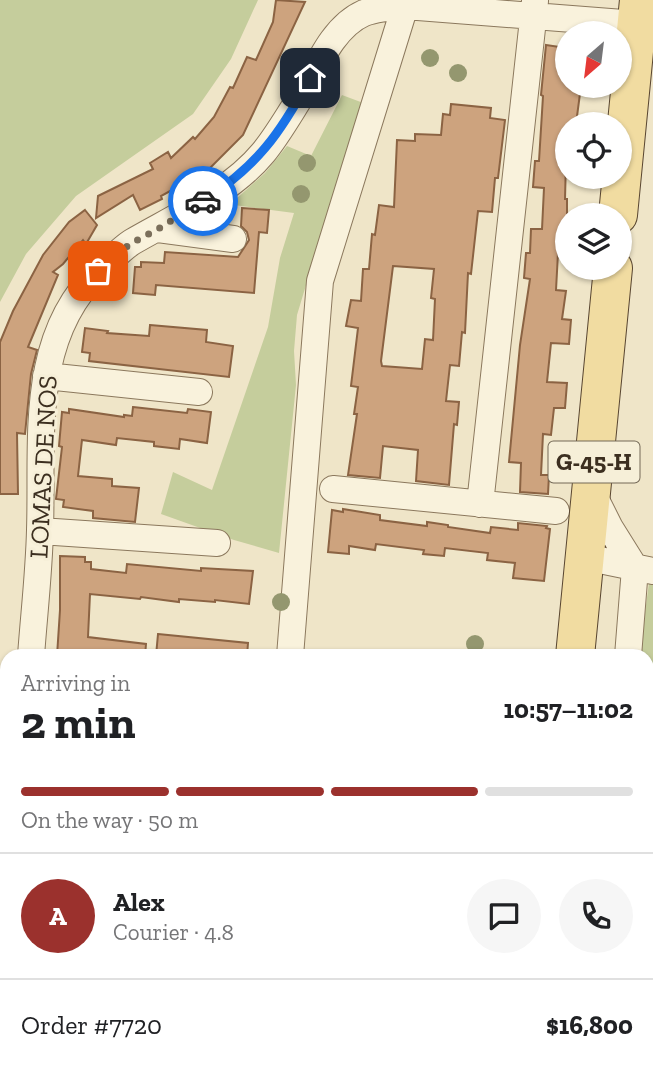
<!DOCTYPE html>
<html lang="en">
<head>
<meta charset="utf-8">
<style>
  body { margin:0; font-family:"Zilla Slab",serif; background:#f6f6f6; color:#202124; height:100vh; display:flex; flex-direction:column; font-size:26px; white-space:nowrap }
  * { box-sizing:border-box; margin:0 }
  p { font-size:23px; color:#757577 }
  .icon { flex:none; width:38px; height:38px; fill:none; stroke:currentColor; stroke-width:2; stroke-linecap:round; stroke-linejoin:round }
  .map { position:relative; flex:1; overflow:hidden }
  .panel { position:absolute; left:0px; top:649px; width:654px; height:436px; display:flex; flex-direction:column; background:#fff; border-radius:21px 21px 0 0; box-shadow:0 2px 5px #0004 }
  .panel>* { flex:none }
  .needle { width:46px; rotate:208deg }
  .buttons { position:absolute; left:555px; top:21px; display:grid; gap:14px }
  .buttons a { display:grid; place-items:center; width:77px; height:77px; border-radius:50%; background:#fff; box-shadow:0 2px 5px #0004; font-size:35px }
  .pin { position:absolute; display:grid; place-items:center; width:60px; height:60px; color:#fff; margin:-30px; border-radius:14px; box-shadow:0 4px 10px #0006 }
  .courier { position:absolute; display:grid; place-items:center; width:70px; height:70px; margin:-35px; border:5px solid #1a73e8; border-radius:50%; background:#fff; color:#222; box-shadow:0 2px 9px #0007 }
  .head em { font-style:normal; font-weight:700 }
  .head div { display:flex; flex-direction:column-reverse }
  .head { display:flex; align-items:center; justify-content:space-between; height:119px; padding:0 21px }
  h1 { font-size:46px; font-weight:700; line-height:52px }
  .bar { display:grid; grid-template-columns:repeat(4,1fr); gap:10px 7px; align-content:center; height:84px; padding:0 21px }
  .bar i { height:9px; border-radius:5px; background:#e0e0e0 }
  .bar .current { background:#9b312d }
  .bar p { grid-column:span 4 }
  .line { display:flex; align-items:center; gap:18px; padding:0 21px; border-top:2px solid #e0e0e0 }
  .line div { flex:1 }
  .round { display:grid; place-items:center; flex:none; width:74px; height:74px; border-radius:37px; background:#f6f6f6 }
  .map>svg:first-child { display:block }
  .green { fill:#c5cd9c }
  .building { fill:#cda37e; stroke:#8b6343; stroke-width:2; fill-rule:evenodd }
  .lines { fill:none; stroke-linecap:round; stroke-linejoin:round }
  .minor-casing { stroke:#8b785d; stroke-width:28 }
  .primary-casing { stroke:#594631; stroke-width:40 }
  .minor { stroke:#f9f2dc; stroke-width:26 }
  .primary { stroke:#f1dca1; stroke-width:38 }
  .tree { fill:#94976f }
  .done { stroke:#7b6f5b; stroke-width:7; stroke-dasharray:0 12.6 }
  .route { stroke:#1a73e8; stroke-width:9 }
  .labels { text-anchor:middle; stroke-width:6; stroke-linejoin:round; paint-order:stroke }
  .shield { fill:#f6efd8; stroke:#746957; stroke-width:2 }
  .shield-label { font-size:24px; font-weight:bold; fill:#3c2f20 }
  .street-label { font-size:26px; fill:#3c2f20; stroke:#f6efd8 }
</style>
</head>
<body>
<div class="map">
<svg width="653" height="1084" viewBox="0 0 653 1084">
  <rect width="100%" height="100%" fill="#efe5c8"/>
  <path class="green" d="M 0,0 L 258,0 L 231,59 L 193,114 L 76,196 L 26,254 L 0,302 Z
    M 342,95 L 366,104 L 326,219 L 297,315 L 294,351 L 296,385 L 279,553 L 234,540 L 161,514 L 173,472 L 212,490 L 268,327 L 280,258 L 294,213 L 234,205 L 236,199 L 265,173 L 287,146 L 311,156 Z
    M 649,583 L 653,584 L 653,669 L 648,668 L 648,656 L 639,656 Z"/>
  <path class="building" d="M 276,0 L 305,2 L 243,135 L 203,175 L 201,174 L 161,196 L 162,199 L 140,210 L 133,195 L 96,218 L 98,196 L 153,169 L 150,163 L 168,152 L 171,158 L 193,137 L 195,139 L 214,117 L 230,87 L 233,88 L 247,57 L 256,60 L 273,22 Z
    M 546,45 L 567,48 L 567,86 L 581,86 L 576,124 L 567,124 L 565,199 L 567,199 L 567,253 L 558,253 L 556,290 L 566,291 L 562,319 L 571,320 L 569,344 L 551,343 L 547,382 L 567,383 L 565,408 L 554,408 L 551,435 L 543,434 L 541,475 L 549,475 L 548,494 L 520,492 L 521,463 L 509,462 L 520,345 L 530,279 L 524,278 L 526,253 L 530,253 L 531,229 L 542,229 L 544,188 L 533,187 L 535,161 L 539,161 L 543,96 L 541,95 Z
    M 451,104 L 491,108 L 490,118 L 505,120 L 498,178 L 495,178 L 492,212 L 478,211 L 471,274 L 468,273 L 465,333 L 462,332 L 459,366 L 450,365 L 446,401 L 459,402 L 457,425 L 454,424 L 449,485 L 416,481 L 418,450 L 383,446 L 380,478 L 348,475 L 357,414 L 354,414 L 358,387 L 351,386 L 358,328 L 346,326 L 351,300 L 361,301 L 363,269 L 369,269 L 372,234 L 375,235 L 379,205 L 394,207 L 397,140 L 415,141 L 415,134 L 441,135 L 443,114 L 450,115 ZM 393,266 L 434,269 L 431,298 L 435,299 L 433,340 L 425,339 L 422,369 L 382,366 L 381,361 Z
    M 242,208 L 269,210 L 267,233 L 259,232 L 254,293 L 156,285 L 155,295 L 133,293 L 135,267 L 141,267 L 141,262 L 164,263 L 165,252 L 238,257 L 249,240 L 247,232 L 241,226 Z
    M 85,210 L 97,225 L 86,244 L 83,240 L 63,264 L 53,272 L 58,275 L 28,347 L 37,350 L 31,374 L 25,434 L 17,433 L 18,494 L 0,494 L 0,342 L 13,311 L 43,255 L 69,222 Z
    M 150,325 L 207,330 L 206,342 L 233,346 L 229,377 L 89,361 L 90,353 L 82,352 L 85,328 L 108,331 L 107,333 L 149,336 Z
    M 133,407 L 187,413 L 188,409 L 211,412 L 207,443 L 180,439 L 179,449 L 154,446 L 154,442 L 117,438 L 116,445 L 82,440 L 78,476 L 112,479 L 112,486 L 139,488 L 135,522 L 93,518 L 93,511 L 63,507 L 64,500 L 56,499 L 62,447 L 59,446 L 62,412 L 69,413 L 69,409 L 124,417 L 124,415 L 132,416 Z
    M 343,509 L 380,515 L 380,520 L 427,526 L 427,522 L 448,525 L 448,527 L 490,533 L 491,527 L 518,530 L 518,523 L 547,526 L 546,528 L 550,529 L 544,581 L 513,578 L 515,563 L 487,560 L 488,553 L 445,548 L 444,556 L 423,554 L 424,550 L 376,544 L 375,550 L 349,546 L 349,554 L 328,552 L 332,510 L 343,512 Z
    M 60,556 L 85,557 L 85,562 L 91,562 L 91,569 L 126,573 L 127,564 L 201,571 L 201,568 L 253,571 L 249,604 L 215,600 L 215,602 L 179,599 L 179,602 L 141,597 L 140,599 L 90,594 L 88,637 L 146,644 L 145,656 L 57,656 L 60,610 Z
    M 158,634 L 248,643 L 247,656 L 156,656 Z"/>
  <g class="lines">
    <defs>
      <path id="minor" d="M 158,229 L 233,239
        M 46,376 L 199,392
        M 333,489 L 556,511
        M 592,492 L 610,528 L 635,568 L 628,656
        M 480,504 L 535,1
        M 40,531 L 217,543
        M 585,557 L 653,571
        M 31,656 C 34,614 39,572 40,530 C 43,440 28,338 100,270 C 110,261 121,249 132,242 C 175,217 231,192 263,153 C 277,136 289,115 301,96 C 317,68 332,27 364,13 C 377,8 391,7 405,6 L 636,24
        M 290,656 L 320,281 L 405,6
        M 648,683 L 653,684
        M 0,748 L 7,731
        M 0,813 L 7,817
        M 0,981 L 6,983
        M 394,1081 L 439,1084
        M 256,1084 L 257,1078
        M 333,1084 L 334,1078"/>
      <path id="primary" d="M 618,215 L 639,0
        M 575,656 L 613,268
        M 540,1084 L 541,1078"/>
    </defs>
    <use href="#minor" class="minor-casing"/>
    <use href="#primary" class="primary-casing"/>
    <use href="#minor" class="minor"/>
    <use href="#primary" class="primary"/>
  </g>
  <g class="tree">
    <circle cx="430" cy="58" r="9"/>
    <circle cx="458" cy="73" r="9"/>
    <circle cx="307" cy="163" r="9"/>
    <circle cx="301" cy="194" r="9"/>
    <circle cx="281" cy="602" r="9"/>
    <circle cx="475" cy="644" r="9"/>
  </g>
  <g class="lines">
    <path class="done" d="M 98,271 L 130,244 L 158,229 L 203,201"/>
    <path class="route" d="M 203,201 C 257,166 280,134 310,78"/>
  </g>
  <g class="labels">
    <rect class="shield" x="548.5" y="441.5" width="91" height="41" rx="5"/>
    <g class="shield-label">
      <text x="594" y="470">G-45-H</text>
    </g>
    <g class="street-label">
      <text transform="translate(43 467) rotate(-87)" y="9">LOMAS DE NOS</text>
    </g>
  </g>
</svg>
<div class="buttons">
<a><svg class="needle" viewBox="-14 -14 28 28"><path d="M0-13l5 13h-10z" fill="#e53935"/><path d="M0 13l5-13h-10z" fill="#757577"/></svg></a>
<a><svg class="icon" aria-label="locate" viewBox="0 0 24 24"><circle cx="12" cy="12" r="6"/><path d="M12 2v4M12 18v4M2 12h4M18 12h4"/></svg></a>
<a><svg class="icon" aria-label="layers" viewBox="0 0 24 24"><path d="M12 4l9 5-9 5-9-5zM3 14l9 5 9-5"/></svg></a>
</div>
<div class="pin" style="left:98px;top:271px;background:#ea580c"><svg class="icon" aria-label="bag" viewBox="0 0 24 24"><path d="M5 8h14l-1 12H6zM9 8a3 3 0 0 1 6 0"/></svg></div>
<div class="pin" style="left:310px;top:78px;background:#1f2937"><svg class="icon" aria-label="home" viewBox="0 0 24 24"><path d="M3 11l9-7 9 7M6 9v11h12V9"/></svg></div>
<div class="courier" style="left:203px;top:201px"><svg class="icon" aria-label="car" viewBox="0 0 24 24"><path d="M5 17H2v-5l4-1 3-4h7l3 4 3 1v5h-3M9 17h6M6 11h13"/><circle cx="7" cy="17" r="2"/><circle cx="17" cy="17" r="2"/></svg></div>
<section class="panel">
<div class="head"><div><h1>2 min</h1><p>Arriving in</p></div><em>10:57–11:02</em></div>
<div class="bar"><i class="current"></i><i class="current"></i><i class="current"></i><i></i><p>On the way · 50 m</p></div>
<div class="line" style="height:126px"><b class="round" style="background:#9b312d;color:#fff">A</b><div><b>Alex</b><p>Courier · 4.8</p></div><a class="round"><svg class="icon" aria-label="chat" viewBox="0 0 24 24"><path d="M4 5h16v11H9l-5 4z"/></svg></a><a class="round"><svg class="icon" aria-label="phone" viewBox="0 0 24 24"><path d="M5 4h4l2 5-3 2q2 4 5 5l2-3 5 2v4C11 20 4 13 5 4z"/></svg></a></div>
<div class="line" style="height:91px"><div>Order #7720</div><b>$16,800</b></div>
</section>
</div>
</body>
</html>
